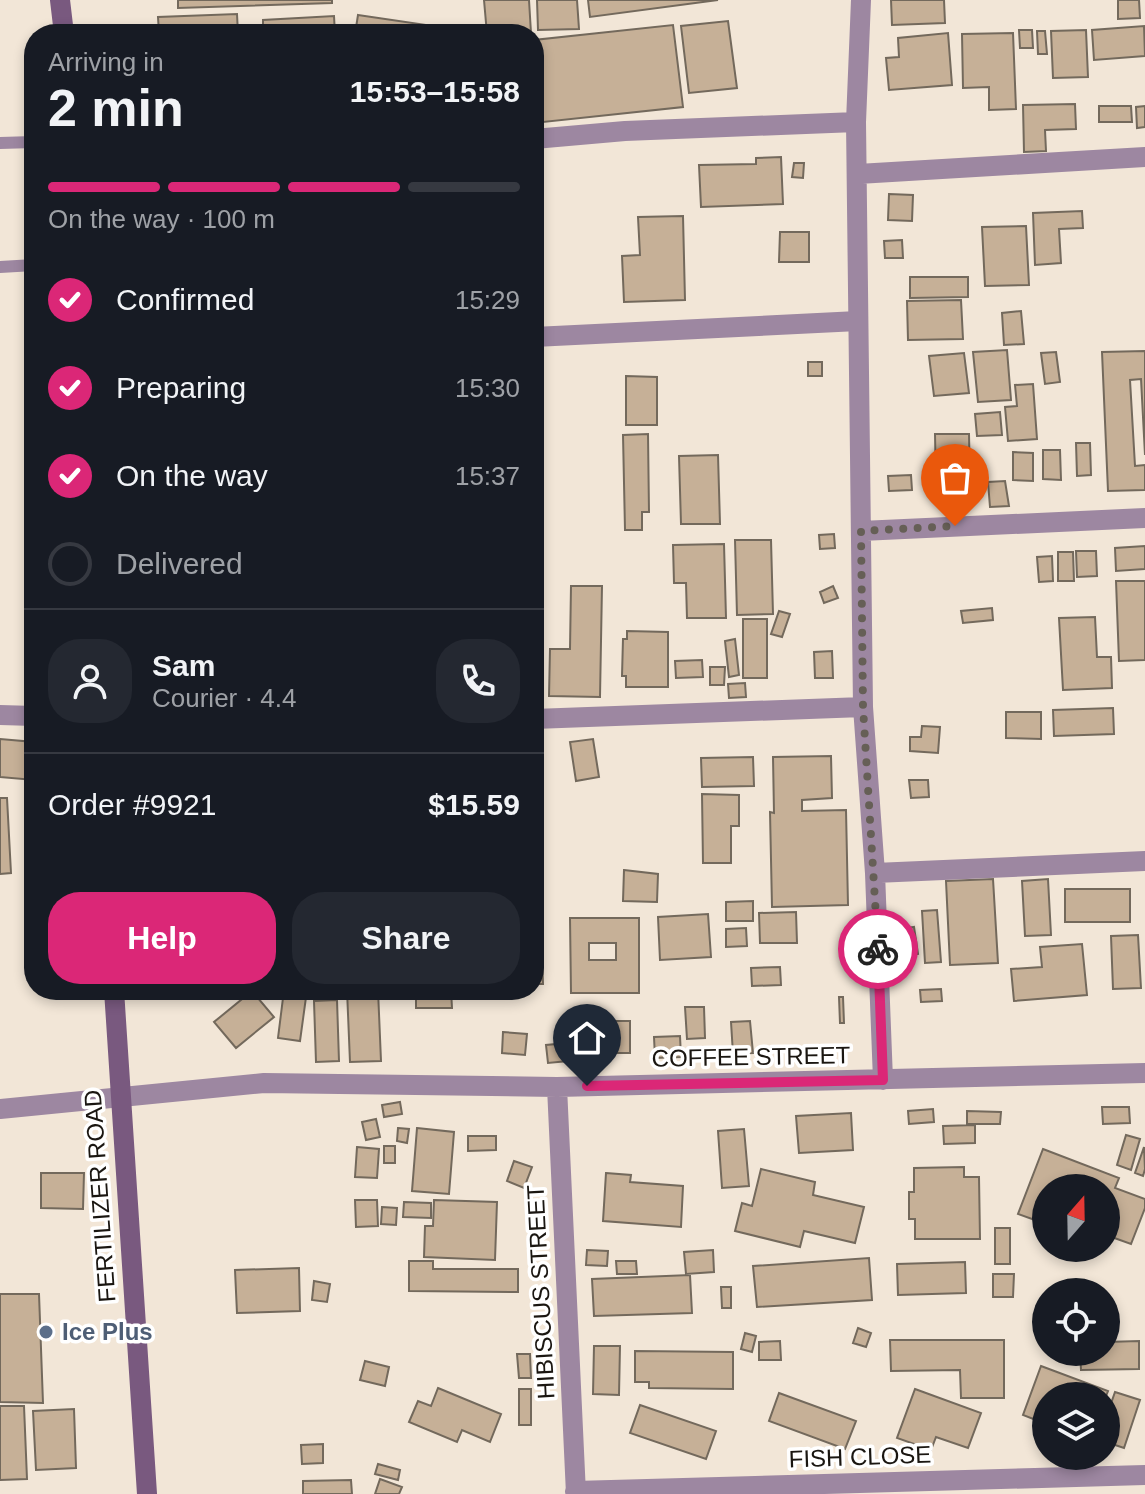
<!DOCTYPE html>
<html lang="en">
<head>
<meta charset="utf-8">
<style>
  body { margin:0; font-family:Arial,sans-serif; background:#242831; color:#f1f3f6; height:100vh; display:flex; flex-direction:column; font-size:30px; white-space:nowrap }
  * { box-sizing:border-box; margin:0 }
  p { font-size:26px; color:#9ea1a6 }
  .icon { flex:none; width:44px; height:44px; fill:none; stroke:currentColor; stroke-width:2; stroke-linecap:round; stroke-linejoin:round }
  .map { position:relative; flex:1; overflow:hidden }
  .drawer { position:absolute; left:24px; top:24px; width:520px; height:976px; display:flex; flex-direction:column; background:#171b24; border-radius:32px; box-shadow:0 4px 12px #0003 }
  .drawer>* { flex:none }
  .needle { width:52px; rotate:20deg }
  .tools { position:absolute; left:1032px; top:1174px; display:grid; gap:16px }
  .tools a { display:grid; place-items:center; width:88px; height:88px; border-radius:50%; background:#171b24; box-shadow:0 4px 12px #0003; font-size:40px }
  .pin { position:absolute; display:grid; place-items:center; width:68px; height:68px; color:#fff; margin:-82px -34px; border-radius:50% 50% 50% 0; rotate:-45deg; box-shadow:0 0 8px #0007 }
  .pin .icon { rotate:45deg }
  .courier { position:absolute; display:grid; place-items:center; width:80px; height:80px; margin:-40px; border:6px solid #db2777; border-radius:50%; background:#fff; color:#222; box-shadow:0 2px 10px #0007 }
  .head em { font-style:normal; font-weight:700 }
  .head div { display:flex; flex-direction:column-reverse }
  .head { display:flex; align-items:center; justify-content:space-between; height:136px; padding:0 24px }
  h1 { font-size:52px; font-weight:700; line-height:60px }
  .bar { display:grid; grid-template-columns:repeat(4,1fr); gap:12px 8px; align-content:center; height:96px; padding:0 24px }
  .bar i { height:10px; border-radius:6px; background:#363941 }
  .bar .active { background:#db2777 }
  .bar p { grid-column:span 4 }
  .line { display:flex; align-items:center; gap:20px; padding:0 24px; border-top:2px solid #363941 }
  .line div { flex:1 }
  .round { display:grid; place-items:center; flex:none; width:84px; height:84px; border-radius:32px; background:#242831 }
  ol { padding:0 24px; list-style:none }
  li { display:flex; align-items:center; gap:24px; height:88px }
  li p { margin-inline-start:auto }
  li .icon { padding:8px; border-radius:50%; background:#db2777; color:#fff; stroke-width:4 }
  li:last-child { color:#9ea1a6 }
  li i { width:44px; height:44px; border:4px solid #363941; border-radius:50% }
  .action { display:flex; gap:16px; margin-top:auto; padding:16px 24px }
  .action a { flex:1; height:92px; border-radius:32px; background:#db2777; color:#fff; font-size:32px; font-weight:700; line-height:92px; text-align:center }
  .action a+a { background:#242831; color:#f1f3f6 }
  .map>svg:first-child { display:block }
  .building { fill:#c6b097; stroke:#73695c; stroke-width:2; fill-rule:evenodd }
  .lines { fill:none; stroke-linecap:round; stroke-linejoin:round }
  .lane { stroke:#9d87a1; stroke-width:12 }
  .street { stroke:#9d87a1; stroke-width:20 }
  .secondary { stroke:#79597f; stroke-width:20 }
  .done { stroke:#665f56; stroke-width:8; stroke-dasharray:0 14.4 }
  .route { stroke:#db2777; stroke-width:10 }
  .service-dot { fill:#5c6f8a; stroke:#fff; stroke-width:3 }
  .labels { text-anchor:middle; stroke-width:7; stroke-linejoin:round; paint-order:stroke }
  .street-label { font-size:24px; fill:#1a1611; stroke:#fff }
  .service-label { font-size:24px; font-weight:bold; fill:#4e5e75; stroke:#fff; text-anchor:start }
</style>
</head>
<body>
<div class="map">
<svg width="1145" height="1494" viewBox="0 0 1145 1494">
  <rect width="100%" height="100%" fill="#f2e6d7"/>
  <path class="building" d="M 178,0 L 332,0 L 332,3 L 178,8 Z
    M 484,0 L 529,0 L 531,33 L 487,34 Z
    M 537,0 L 577,0 L 579,29 L 538,30 Z
    M 588,0 L 718,0 L 590,17 Z
    M 891,0 L 944,0 L 945,23 L 892,25 Z
    M 1118,0 L 1139,0 L 1140,18 L 1118,19 Z
    M 237,14 L 238,34 L 159,34 L 158,17 Z
    M 358,15 L 440,27 L 439,34 L 355,34 Z
    M 334,16 L 335,34 L 263,34 L 263,20 Z
    M 728,21 L 737,88 L 689,93 L 681,26 Z
    M 673,25 L 683,107 L 534,123 L 534,40 Z
    M 1144,26 L 1145,56 L 1094,60 L 1092,30 Z
    M 1019,30 L 1032,30 L 1033,48 L 1020,48 Z
    M 1086,30 L 1088,77 L 1053,78 L 1051,31 Z
    M 1037,31 L 1045,31 L 1047,54 L 1038,54 Z
    M 948,33 L 952,85 L 889,90 L 886,58 L 899,57 L 898,38 Z
    M 1013,33 L 1016,109 L 989,110 L 989,87 L 963,88 L 962,34 Z
    M 1075,104 L 1076,129 L 1045,130 L 1046,151 L 1024,152 L 1023,105 Z
    M 1099,106 L 1131,106 L 1132,122 L 1099,122 Z
    M 1145,106 L 1145,127 L 1137,128 L 1136,107 Z
    M 781,157 L 783,204 L 701,207 L 699,165 L 756,164 L 756,158 Z
    M 794,163 L 804,163 L 803,178 L 792,177 Z
    M 889,194 L 913,195 L 912,221 L 888,220 Z
    M 1082,211 L 1083,228 L 1059,229 L 1061,263 L 1035,265 L 1033,213 Z
    M 683,216 L 685,300 L 624,302 L 622,256 L 640,255 L 638,217 Z
    M 1026,226 L 1029,285 L 985,286 L 982,227 Z
    M 780,232 L 809,232 L 809,262 L 779,262 Z
    M 902,240 L 903,258 L 885,258 L 884,241 Z
    M 910,277 L 968,277 L 968,297 L 910,298 Z
    M 961,300 L 963,339 L 908,340 L 907,301 Z
    M 1021,311 L 1024,344 L 1004,345 L 1002,313 Z
    M 1007,350 L 1011,400 L 978,402 L 973,352 Z
    M 1145,351 L 1145,455 L 1141,379 L 1130,380 L 1135,466 L 1145,465 L 1145,490 L 1108,491 L 1102,352 Z
    M 1056,352 L 1060,382 L 1045,384 L 1041,353 Z
    M 964,353 L 969,393 L 934,396 L 929,356 Z
    M 808,362 L 822,362 L 822,376 L 808,376 Z
    M 626,376 L 657,377 L 657,425 L 626,425 Z
    M 1033,384 L 1037,439 L 1008,441 L 1005,407 L 1017,406 L 1015,385 Z
    M 1000,412 L 1002,435 L 977,436 L 975,414 Z
    M 648,434 L 649,512 L 642,512 L 642,530 L 625,530 L 623,435 Z
    M 935,434 L 969,434 L 970,485 L 936,485 Z
    M 1076,443 L 1090,443 L 1091,475 L 1077,476 Z
    M 1043,450 L 1060,450 L 1061,480 L 1043,479 Z
    M 1013,452 L 1033,453 L 1033,481 L 1013,480 Z
    M 718,455 L 720,524 L 681,524 L 679,456 Z
    M 911,475 L 912,490 L 889,491 L 888,476 Z
    M 1005,481 L 1009,506 L 990,507 L 988,482 Z
    M 959,493 L 960,504 L 946,506 L 945,495 Z
    M 834,534 L 835,548 L 820,549 L 819,535 Z
    M 735,540 L 771,540 L 773,614 L 737,615 Z
    M 724,544 L 726,618 L 687,618 L 686,583 L 674,583 L 673,545 Z
    M 1145,546 L 1145,569 L 1116,571 L 1115,548 Z
    M 1076,551 L 1096,551 L 1097,576 L 1077,577 Z
    M 1058,552 L 1073,552 L 1074,581 L 1058,581 Z
    M 1052,556 L 1053,581 L 1039,582 L 1037,557 Z
    M 1116,581 L 1145,581 L 1145,660 L 1119,661 Z
    M 571,586 L 602,586 L 600,697 L 549,696 L 550,649 L 570,649 Z
    M 833,586 L 838,598 L 824,603 L 820,592 Z
    M 992,608 L 993,620 L 963,623 L 961,611 Z
    M 779,611 L 790,614 L 782,637 L 771,634 Z
    M 1095,617 L 1097,657 L 1111,657 L 1112,688 L 1063,690 L 1059,618 Z
    M 743,619 L 767,619 L 767,678 L 743,678 Z
    M 627,631 L 668,632 L 668,687 L 626,687 L 626,676 L 622,676 L 623,639 L 627,639 Z
    M 735,639 L 739,675 L 729,677 L 725,641 Z
    M 832,651 L 833,678 L 815,678 L 814,652 Z
    M 702,660 L 703,677 L 676,678 L 675,661 Z
    M 710,667 L 725,667 L 724,685 L 710,685 Z
    M 745,683 L 746,697 L 729,698 L 728,684 Z
    M 1113,708 L 1114,734 L 1054,736 L 1053,710 Z
    M 1006,712 L 1041,712 L 1041,739 L 1006,738 Z
    M 922,726 L 940,727 L 938,753 L 910,751 L 910,737 L 921,737 Z
    M 0,739 L 34,742 L 34,780 L 0,777 Z
    M 593,739 L 599,777 L 576,781 L 570,742 Z
    M 831,756 L 832,798 L 802,800 L 802,811 L 846,810 L 848,905 L 772,907 L 770,812 L 774,813 L 773,757 Z
    M 753,757 L 754,786 L 702,787 L 701,758 Z
    M 534,759 L 540,801 L 534,801 Z
    M 909,780 L 928,780 L 929,797 L 911,798 Z
    M 702,794 L 739,795 L 739,826 L 731,826 L 731,863 L 703,863 Z
    M 0,798 L 7,798 L 11,873 L 0,874 Z
    M 624,870 L 658,874 L 657,902 L 623,901 Z
    M 993,879 L 998,963 L 950,965 L 946,881 Z
    M 1048,879 L 1051,935 L 1025,936 L 1022,881 Z
    M 1065,889 L 1130,889 L 1130,922 L 1065,922 Z
    M 753,901 L 753,921 L 726,921 L 726,902 Z
    M 937,910 L 941,962 L 925,963 L 922,911 Z
    M 796,912 L 797,943 L 760,943 L 759,913 Z
    M 708,914 L 711,957 L 660,960 L 658,917 Z
    M 541,918 L 543,984 L 534,984 L 534,919 Z
    M 570,918 L 639,918 L 639,993 L 571,993 ZM 589,943 L 616,943 L 616,960 L 589,960 Z
    M 914,927 L 918,954 L 897,957 L 893,930 Z
    M 746,928 L 747,946 L 726,947 L 726,929 Z
    M 1138,935 L 1141,988 L 1113,989 L 1111,936 Z
    M 1082,944 L 1087,995 L 1014,1001 L 1011,969 L 1042,967 L 1040,947 Z
    M 780,967 L 781,985 L 752,986 L 751,968 Z
    M 941,989 L 942,1001 L 921,1002 L 920,990 Z
    M 284,990 L 307,990 L 300,1041 L 278,1038 Z
    M 347,990 L 378,990 L 381,1061 L 350,1062 Z
    M 416,990 L 451,990 L 452,1008 L 416,1008 Z
    M 252,991 L 274,1017 L 236,1048 L 214,1022 Z
    M 839,997 L 843,997 L 844,1023 L 840,1023 Z
    M 337,1000 L 339,1061 L 316,1062 L 314,1001 Z
    M 685,1007 L 704,1007 L 705,1038 L 687,1039 Z
    M 587,1021 L 630,1021 L 630,1053 L 587,1053 Z
    M 750,1021 L 753,1053 L 733,1054 L 731,1022 Z
    M 503,1032 L 527,1034 L 525,1055 L 502,1053 Z
    M 680,1036 L 681,1057 L 655,1058 L 654,1037 Z
    M 567,1043 L 568,1061 L 548,1063 L 546,1045 Z
    M 400,1102 L 402,1114 L 384,1117 L 382,1105 Z
    M 1102,1107 L 1129,1107 L 1130,1123 L 1103,1124 Z
    M 933,1109 L 934,1122 L 909,1124 L 908,1111 Z
    M 967,1111 L 1001,1112 L 1000,1124 L 967,1124 Z
    M 851,1113 L 853,1150 L 799,1153 L 796,1116 Z
    M 376,1119 L 380,1137 L 366,1140 L 362,1122 Z
    M 975,1125 L 975,1143 L 944,1144 L 943,1126 Z
    M 398,1128 L 409,1129 L 407,1143 L 397,1141 Z
    M 417,1128 L 454,1132 L 449,1194 L 412,1191 Z
    M 744,1129 L 749,1186 L 722,1188 L 718,1131 Z
    M 1126,1135 L 1140,1139 L 1131,1170 L 1117,1165 Z
    M 468,1136 L 496,1136 L 496,1150 L 468,1151 Z
    M 384,1146 L 395,1146 L 395,1163 L 384,1163 Z
    M 357,1147 L 379,1149 L 377,1178 L 355,1177 Z
    M 1144,1147 L 1145,1169 L 1143,1176 L 1135,1173 Z
    M 1043,1149 L 1119,1178 L 1115,1188 L 1145,1199 L 1145,1208 L 1131,1244 L 1106,1235 L 1106,1188 L 1046,1188 L 1046,1224 L 1018,1214 Z
    M 514,1161 L 532,1167 L 524,1188 L 507,1181 Z
    M 964,1167 L 964,1177 L 979,1177 L 980,1239 L 915,1239 L 915,1219 L 909,1219 L 909,1192 L 914,1192 L 914,1168 Z
    M 761,1169 L 815,1182 L 813,1195 L 864,1207 L 855,1243 L 804,1231 L 800,1247 L 735,1231 L 742,1203 L 752,1206 Z
    M 41,1173 L 84,1173 L 83,1209 L 41,1208 Z
    M 606,1173 L 631,1175 L 630,1182 L 683,1186 L 681,1227 L 603,1221 Z
    M 355,1200 L 377,1200 L 378,1226 L 356,1227 Z
    M 434,1200 L 497,1202 L 495,1260 L 424,1257 L 425,1226 L 433,1226 Z
    M 404,1202 L 431,1203 L 431,1218 L 403,1217 Z
    M 382,1207 L 397,1208 L 396,1225 L 381,1224 Z
    M 995,1228 L 1010,1228 L 1010,1264 L 995,1264 Z
    M 587,1250 L 608,1251 L 607,1266 L 586,1265 Z
    M 713,1250 L 714,1272 L 686,1274 L 684,1252 Z
    M 869,1258 L 872,1300 L 757,1307 L 753,1266 Z
    M 409,1261 L 433,1261 L 433,1269 L 518,1269 L 518,1292 L 409,1291 Z
    M 616,1261 L 636,1261 L 637,1274 L 617,1274 Z
    M 965,1262 L 966,1293 L 898,1295 L 897,1264 Z
    M 299,1268 L 300,1311 L 237,1313 L 235,1270 Z
    M 993,1274 L 1014,1274 L 1013,1297 L 993,1297 Z
    M 690,1275 L 692,1313 L 594,1316 L 592,1279 Z
    M 314,1281 L 330,1284 L 327,1302 L 312,1300 Z
    M 721,1287 L 731,1287 L 731,1308 L 722,1308 Z
    M 0,1294 L 39,1294 L 43,1403 L 0,1402 Z
    M 858,1328 L 871,1333 L 866,1347 L 853,1343 Z
    M 745,1333 L 756,1336 L 752,1352 L 741,1349 Z
    M 890,1340 L 1004,1340 L 1004,1398 L 961,1398 L 960,1370 L 891,1371 Z
    M 780,1341 L 781,1360 L 759,1360 L 759,1342 Z
    M 1139,1341 L 1139,1369 L 1081,1370 L 1080,1352 L 1106,1352 L 1106,1342 Z
    M 594,1346 L 620,1346 L 619,1395 L 593,1394 Z
    M 635,1351 L 733,1352 L 733,1389 L 649,1388 L 649,1382 L 635,1382 Z
    M 517,1354 L 530,1354 L 531,1378 L 519,1378 Z
    M 365,1361 L 389,1367 L 385,1386 L 360,1380 Z
    M 1041,1366 L 1108,1391 L 1106,1396 L 1046,1396 L 1046,1424 L 1023,1415 Z
    M 438,1388 L 501,1414 L 490,1442 L 462,1430 L 457,1442 L 409,1422 L 418,1401 L 431,1406 Z
    M 519,1389 L 531,1389 L 531,1425 L 519,1425 Z
    M 915,1389 L 981,1413 L 968,1448 L 936,1437 L 931,1450 L 897,1438 Z
    M 1115,1392 L 1140,1400 L 1124,1448 L 1106,1442 L 1106,1418 Z
    M 779,1393 L 856,1421 L 845,1449 L 769,1421 Z
    M 640,1405 L 716,1431 L 706,1459 L 630,1433 Z
    M 0,1406 L 24,1406 L 27,1479 L 0,1480 Z
    M 74,1409 L 76,1468 L 36,1470 L 33,1411 Z
    M 323,1444 L 323,1463 L 302,1464 L 301,1445 Z
    M 378,1464 L 400,1470 L 398,1480 L 375,1474 Z
    M 380,1479 L 402,1487 L 399,1494 L 375,1494 Z
    M 351,1480 L 352,1494 L 303,1494 L 303,1481 Z"/>
  <g class="lines">
    <path class="lane" d="M 0,143 L 34,142
      M 0,267 L 34,265"/>
    <path class="street" d="M 856,122 L 861,0
      M 534,139 L 625,131 L 856,122 L 863,707
      M 858,174 L 1145,157
      M 534,337 L 858,321
      M 861,531 L 1145,518
      M 0,715 L 34,716
      M 534,719 L 863,707 L 875,873 L 883,1080
      M 875,873 L 1145,861
      M 557,1087 L 576,1494
      M 0,1109 L 264,1083 L 557,1087 L 1145,1073
      M 575,1491 L 1145,1475"/>
    <path class="secondary" d="M 60,0 L 64,34
      M 114,990 L 147,1494"/>
  </g>
  <g class="lines">
    <path class="done" d="M 878,949 L 863,707 L 861,531 L 955,526"/>
    <path class="route" d="M 587,1086 L 883,1080 L 878,949"/>
  </g>
  <circle class="service-dot" cx="46" cy="1332" r="8"/>
  <g class="labels">
    <g class="street-label">
      <text transform="translate(751 1057) rotate(-1)" y="8">COFFEE STREET</text>
      <text transform="translate(100 1196) rotate(-94)" y="8">FERTILIZER ROAD</text>
      <text transform="translate(541 1292) rotate(-93)" y="8">HIBISCUS STREET</text>
      <text transform="translate(860 1457) rotate(-2)" y="8">FISH CLOSE</text>
    </g>
    <g class="service-label">
      <text x="62" y="1340">Ice Plus</text>
    </g>
  </g>
</svg>
<div class="tools">
<a><svg class="needle" viewBox="-14 -14 28 28"><path d="M0-13l5 13h-10z" fill="#e53935"/><path d="M0 13l5-13h-10z" fill="#9ea1a6"/></svg></a>
<a><svg class="icon" aria-label="locate" viewBox="0 0 24 24"><circle cx="12" cy="12" r="6"/><path d="M12 2v4M12 18v4M2 12h4M18 12h4"/></svg></a>
<a><svg class="icon" aria-label="layers" viewBox="0 0 24 24"><path d="M12 4l9 5-9 5-9-5zM3 14l9 5 9-5"/></svg></a>
</div>
<div class="pin" style="left:955px;top:526px;background:#ea580c"><svg class="icon" aria-label="bag" viewBox="0 0 24 24"><path d="M5 8h14l-1 12H6zM9 8a3 3 0 0 1 6 0"/></svg></div>
<div class="pin" style="left:587px;top:1086px;background:#1f2937"><svg class="icon" aria-label="home" viewBox="0 0 24 24"><path d="M3 11l9-7 9 7M6 9v11h12V9"/></svg></div>
<div class="courier" style="left:878px;top:949px"><svg class="icon" aria-label="bike" viewBox="0 0 24 24"><circle cx="6" cy="16" r="4"/><circle cx="18" cy="16" r="4"/><path d="M6 16l4-8h5l3 8M10 8l3 8H6M13 5h3"/></svg></div>
<section class="drawer">
<div class="head"><div><h1>2 min</h1><p>Arriving in</p></div><em>15:53–15:58</em></div>
<div class="bar"><i class="active"></i><i class="active"></i><i class="active"></i><i></i><p>On the way · 100 m</p></div>
<ol>
<li><svg class="icon" aria-label="check" viewBox="0 0 24 24"><path d="M5 12l5 5 9-10"/></svg>Confirmed<p>15:29</p></li>
<li><svg class="icon" aria-label="check" viewBox="0 0 24 24"><path d="M5 12l5 5 9-10"/></svg>Preparing<p>15:30</p></li>
<li><svg class="icon" aria-label="check" viewBox="0 0 24 24"><path d="M5 12l5 5 9-10"/></svg>On the way<p>15:37</p></li>
<li><i></i>Delivered</li>
</ol>
<div class="line" style="height:144px"><a class="round"><svg class="icon" aria-label="person" viewBox="0 0 24 24"><circle cx="12" cy="8" r="4"/><path d="M4 21q1-7 8-7t8 7"/></svg></a><div><b>Sam</b><p>Courier · 4.4</p></div><a class="round"><svg class="icon" aria-label="phone" viewBox="0 0 24 24"><path d="M5 4h4l2 5-3 2q2 4 5 5l2-3 5 2v4C11 20 4 13 5 4z"/></svg></a></div>
<div class="line" style="height:104px"><div>Order #9921</div><b>$15.59</b></div>
<div class="action"><a>Help</a><a>Share</a></div>
</section>
</div>
</body>
</html>
